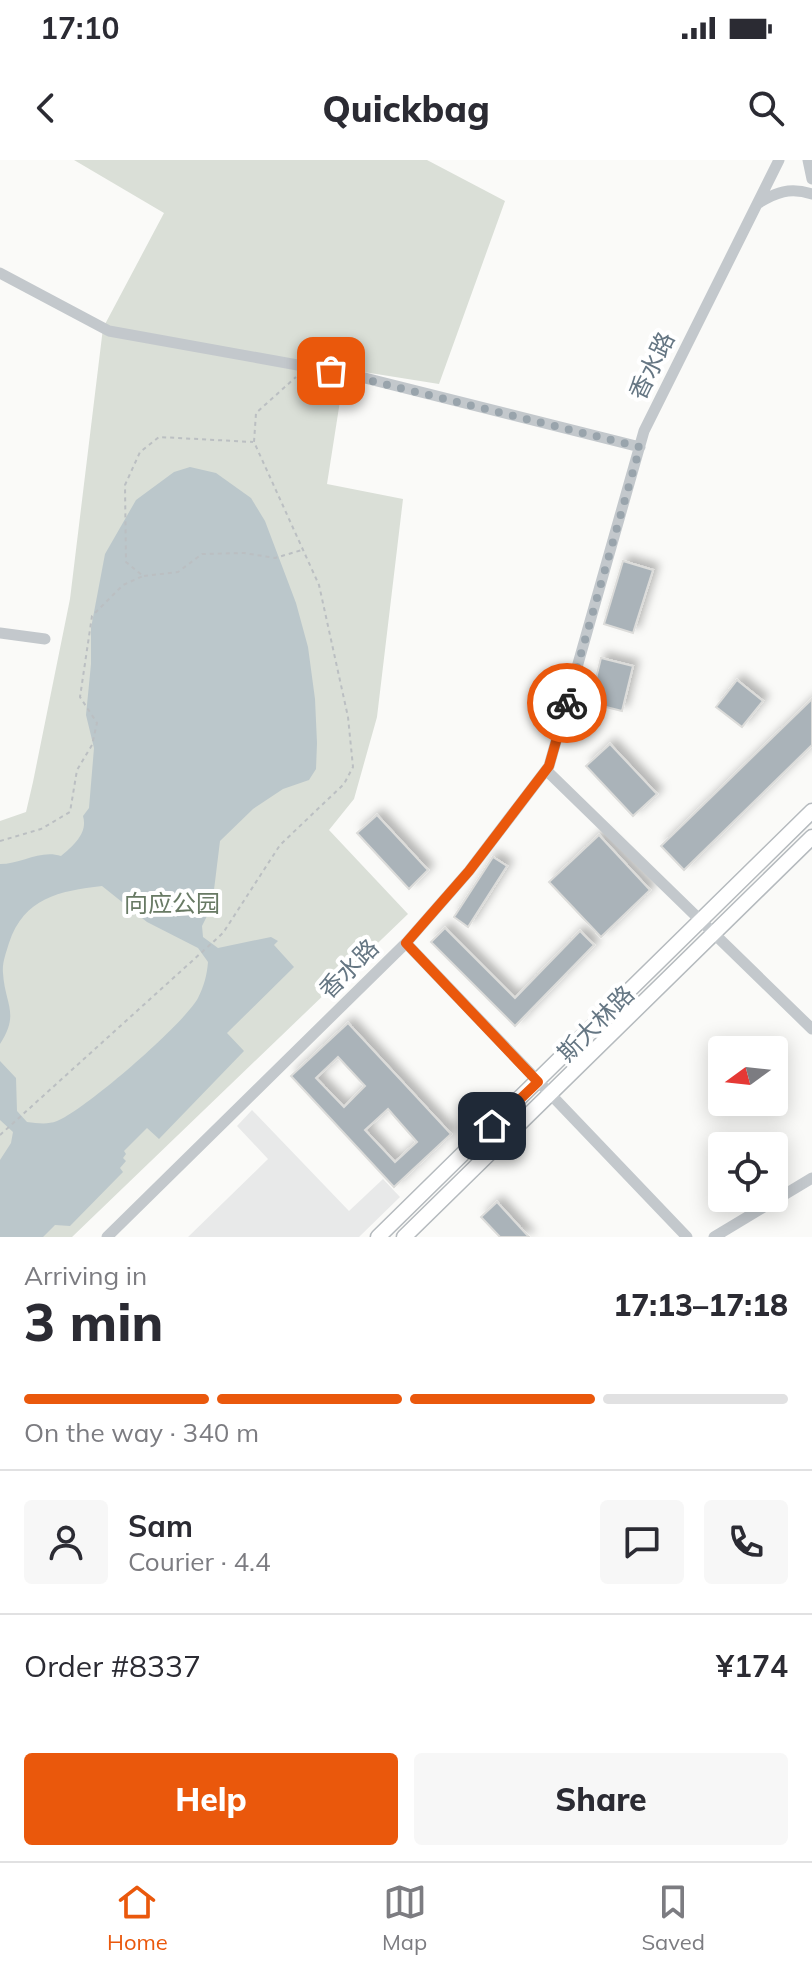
<!DOCTYPE html>
<html lang="en">
<head>
<meta charset="utf-8">
<style>
  body { margin:0; font-family:Mulish,"Noto Sans SC",sans-serif; background:#f7f7f7; color:#2b2b33; height:100vh; display:flex; flex-direction:column; font-size:30px; white-space:nowrap }
  * { box-sizing:border-box; margin:0 }
  p { font-size:26px; color:#7c7c81 }
  .icon { flex:none; width:44px; height:44px; fill:none; stroke:currentColor; stroke-width:2; stroke-linecap:round; stroke-linejoin:round }
  .map { position:relative; height:1077px; overflow:hidden }
  .side { display:flex; flex-direction:column; background:#fff; flex:1 }
  .side>* { flex:none }
  .needle { width:52px; rotate:255deg }
  .controls { position:absolute; left:708px; top:876px; display:grid; gap:16px }
  .controls a { display:grid; place-items:center; width:80px; height:80px; border-radius:8px; background:#fff; box-shadow:0 4px 20px #0003; font-size:40px }
  .pin { position:absolute; display:grid; place-items:center; width:68px; height:68px; color:#fff; margin:-34px; border-radius:16px; box-shadow:0 4px 12px #0006 }
  .courier { position:absolute; display:grid; place-items:center; width:80px; height:80px; margin:-40px; border:6px solid #ea580c; border-radius:50%; background:#fff; color:#222; box-shadow:0 2px 10px #0007 }
  .summary em { font-style:normal; font-weight:800 }
  .summary div { display:flex; flex-direction:column-reverse }
  .summary { display:flex; align-items:center; justify-content:space-between; height:136px; padding:0 24px }
  h1 { font-size:52px; font-weight:800; line-height:60px }
  .bar { display:grid; grid-template-columns:repeat(4,1fr); gap:12px 8px; align-content:center; height:96px; padding:0 24px }
  .bar i { height:10px; border-radius:6px; background:#e1e1e2 }
  .bar .selected { background:#ea580c }
  .bar p { grid-column:span 4 }
  .line { display:flex; align-items:center; gap:20px; padding:0 24px; border-top:2px solid #e1e1e2 }
  .line div { flex:1 }
  .round { display:grid; place-items:center; flex:none; width:84px; height:84px; border-radius:8px; background:#f7f7f7 }
  .button { display:flex; gap:16px; margin-top:auto; padding:16px 24px }
  .button a { flex:1; height:92px; border-radius:8px; background:#ea580c; color:#fff; font-size:32px; font-weight:800; line-height:92px; text-align:center }
  .button a+a { background:#f7f7f7; color:#2b2b33 }
  .status { display:flex; justify-content:space-between; align-items:center; height:56px; padding:0 40px; background:#fff; direction:ltr }
  .status svg { height:22px; fill:currentColor }
  header { display:flex; justify-content:space-between; align-items:center; height:104px; padding:0 24px; background:#fff; font-size:36px; font-weight:800 }
  .tabs { display:flex; justify-content:space-around; align-items:center; height:112px; border-top:2px solid #e1e1e2; background:#fff; font-size:22px; color:#7c7c81 }
  .tabs a { display:grid; justify-items:center; gap:4px }
  .tabs .selected { color:#ea580c }
  .map>svg:first-child { display:block }
  .built { fill:#e8e9e9 }
  .green { fill:#dadfd7 }
  .water { fill:#bbc7cb }
  .building { fill:#aab3b9; stroke:#dcdcda; stroke-width:2; fill-rule:evenodd; filter:url(#shadow) }
  .lines { fill:none; stroke-linecap:round; stroke-linejoin:round }
  .major-casing { stroke:#b5babe; stroke-width:17 }
  .path { stroke:#bbbfc2; stroke-width:2; stroke-dasharray:4 4; stroke-linecap:butt }
  .minor { stroke:#c3c8cc; stroke-width:11 }
  .major { stroke:#fff; stroke-width:14 }
  .done { stroke:#99a4ac; stroke-width:8; stroke-dasharray:0 14.4 }
  .route { stroke:#ea580c; stroke-width:10 }
  .labels { text-anchor:middle; stroke-width:8; stroke-linejoin:round; paint-order:stroke }
  .street-label { font-size:24px; fill:#657683; stroke:#fff }
  .park-label { font-size:24px; fill:#687a64; stroke:#fff }
</style>
</head>
<body>
<div class="status"><b>17:10</b><svg viewBox="0 0 49 12"><path d="M0 12V9h3v3zM5 12V6h3v6zM10 12V3h3v9zM15 12V0h3v12zM26 1h20v11H26zM47 4h2v5h-2z"/></svg></div>
<header><svg class="icon" aria-label="back" viewBox="0 0 24 24"><path d="M15 5l-7 7 7 7"/></svg>Quickbag<svg class="icon" aria-label="search" viewBox="0 0 24 24"><circle cx="10" cy="10" r="6"/><path d="M15 15l6 6"/></svg></header>
<div class="map">
<svg width="812" height="1077" viewBox="0 0 812 1077">
  <defs>
    <filter id="shadow"><feDropShadow dx="5.5" dy="-5.5" stdDeviation="4" flood-color="#0004"/></filter>
  </defs>
  <rect width="100%" height="100%" fill="#fafaf8"/>
  <path class="built" d="M 252,950 L 349,1051 L 383,1019 L 400,1037 L 359,1077 L 188,1077 L 268,999 L 237,966 Z"/>
  <path class="green" d="M 74,0 L 427,0 L 505,41 L 439,224 L 345,209 L 327,324 L 403,339 L 377,557 L 354,639 L 329,670 L 408,754 L 72,1077 L 0,1077 L 0,661 L 26,652 L 33,622 L 70,439 L 103,168 L 164,53 Z"/>
  <path class="water" d="M 190,307 L 216,313 L 251,338 L 265,361 L 296,443 L 308,487 L 315,539 L 317,583 L 316,609 L 309,620 L 283,629 L 253,649 L 220,681 L 212,746 L 202,766 L 203,777 L 218,788 L 271,777 L 278,781 L 274,785 L 294,807 L 227,873 L 244,891 L 159,979 L 147,968 L 124,991 L 126,994 L 123,998 L 126,1001 L 120,1008 L 123,1012 L 70,1066 L 55,1065 L 43,1077 L 0,1077 L 0,1000 L 11,983 L 13,972 L 0,960 L 0,901 L 16,918 L 17,951 L 27,962 C 37,963 47,965 57,961 C 85,950 184,864 198,838 C 204,826 207,815 208,802 L 198,788 L 147,762 L 102,726 C 59,731 24,738 9,783 C 6,793 2,803 3,813 C 5,845 20,853 0,884 L 0,704 C 21,704 41,689 61,696 C 74,685 88,673 83,656 L 89,648 L 94,588 L 86,555 L 91,504 L 91,468 L 105,394 L 136,340 L 174,312 Z"/>
  <path class="building" d="M 623,401 L 653,410 L 633,473 L 604,464 Z
    M 601,498 L 633,506 L 622,551 L 590,543 Z
    M 737,520 L 763,541 L 742,567 L 716,547 Z
    M 812,539 L 812,585 L 684,710 L 661,686 Z
    M 610,584 L 657,634 L 633,656 L 586,606 Z
    M 377,655 L 428,710 L 409,729 L 357,673 Z
    M 599,675 L 650,730 L 601,777 L 549,722 Z
    M 493,697 L 507,706 L 468,767 L 454,757 Z
    M 445,768 L 515,838 L 580,771 L 594,785 L 515,866 L 431,782 Z
    M 348,863 L 451,974 L 394,1027 L 291,916 ZM 338,897 L 365,926 L 344,947 L 316,918 ZM 388,949 L 417,982 L 395,1002 L 365,970 Z
    M 497,1042 L 529,1077 L 500,1077 L 481,1057 Z"/>
  <g class="lines">
    <defs>
      <path id="major" d="M 378,1077 L 812,651
        M 404,1077 L 812,677"/>
    </defs>
    <use href="#major" class="major-casing"/>
    <path class="path" d="M 144,416 L 178,412 L 202,394 L 244,393 L 275,398 L 302,390
      M 0,681 L 41,669 L 70,652 L 77,610 L 92,585 L 97,563 L 80,537 L 92,456 L 123,425 L 143,416 L 126,402 L 125,325 L 140,292 L 159,277 L 253,282
      M 0,975 L 223,773 L 280,685 L 344,624 L 353,607 L 348,557 L 319,425 L 254,282 L 256,253 L 296,217"/>
    <path class="minor" d="M 808,0 L 812,19
      M 757,44 C 776,32 790,27 812,34
      M 0,113 L 109,171 L 353,215 L 640,287
      M 0,473 L 45,479
      M 546,610 L 812,869
      M 406,783 L 687,1077
      M 107,1077 L 406,783 L 469,711 L 549,606 L 644,271 L 779,0
      M 714,1077 L 812,1018"/>
    <use href="#major" class="major"/>
  </g>
  <g class="lines">
    <path class="done" d="M 331,211 L 640,287 L 567,543"/>
    <path class="route" d="M 492,966 L 538,922 L 406,783 L 469,711 L 549,606 L 567,543"/>
  </g>
  <g class="labels">
    <g class="street-label">
      <text transform="translate(652 206) rotate(-64)" y="8">香水路</text>
      <text transform="translate(349 809) rotate(-45)" y="8">香水路</text>
      <text transform="translate(596 864) rotate(-45)" y="8">斯大林路</text>
    </g>
    <g class="park-label">
      <text x="172" y="752">向应公园</text>
    </g>
  </g>
</svg>
<div class="controls">
<a><svg class="needle" viewBox="-14 -14 28 28"><path d="M0-13l5 13h-10z" fill="#e53935"/><path d="M0 13l5-13h-10z" fill="#7c7c81"/></svg></a>
<a><svg class="icon" aria-label="locate" viewBox="0 0 24 24"><circle cx="12" cy="12" r="6"/><path d="M12 2v4M12 18v4M2 12h4M18 12h4"/></svg></a>
</div>
<div class="pin" style="left:331px;top:211px;background:#ea580c"><svg class="icon" aria-label="bag" viewBox="0 0 24 24"><path d="M5 8h14l-1 12H6zM9 8a3 3 0 0 1 6 0"/></svg></div>
<div class="pin" style="left:492px;top:966px;background:#1f2937"><svg class="icon" aria-label="home" viewBox="0 0 24 24"><path d="M3 11l9-7 9 7M6 9v11h12V9"/></svg></div>
<div class="courier" style="left:567px;top:543px"><svg class="icon" aria-label="bike" viewBox="0 0 24 24"><circle cx="6" cy="16" r="4"/><circle cx="18" cy="16" r="4"/><path d="M6 16l4-8h5l3 8M10 8l3 8H6M13 5h3"/></svg></div>
</div>
<section class="side">
<div class="summary"><div><h1>3 min</h1><p>Arriving in</p></div><em>17:13–17:18</em></div>
<div class="bar"><i class="selected"></i><i class="selected"></i><i class="selected"></i><i></i><p>On the way · 340 m</p></div>
<div class="line" style="height:144px"><a class="round"><svg class="icon" aria-label="person" viewBox="0 0 24 24"><circle cx="12" cy="8" r="4"/><path d="M4 21q1-7 8-7t8 7"/></svg></a><div><b>Sam</b><p>Courier · 4.4</p></div><a class="round"><svg class="icon" aria-label="chat" viewBox="0 0 24 24"><path d="M4 5h16v11H9l-5 4z"/></svg></a><a class="round"><svg class="icon" aria-label="phone" viewBox="0 0 24 24"><path d="M5 4h4l2 5-3 2q2 4 5 5l2-3 5 2v4C11 20 4 13 5 4z"/></svg></a></div>
<div class="line" style="height:104px"><div>Order #8337</div><b>¥174</b></div>
<div class="button"><a>Help</a><a>Share</a></div>
</section>
<nav class="tabs">
<a class="selected"><svg class="icon" aria-label="home" viewBox="0 0 24 24"><path d="M3 11l9-7 9 7M6 9v11h12V9"/></svg>Home</a>
<a><svg class="icon" aria-label="map" viewBox="0 0 24 24"><path d="M3 6l6-2 6 2 6-2v14l-6 2-6-2-6 2zM9 4v14M15 6v14"/></svg>Map</a>
<a><svg class="icon" aria-label="saved" viewBox="0 0 24 24"><path d="M7 4h10v16l-5-4-5 4z"/></svg>Saved</a>
</nav>
</body>
</html>
